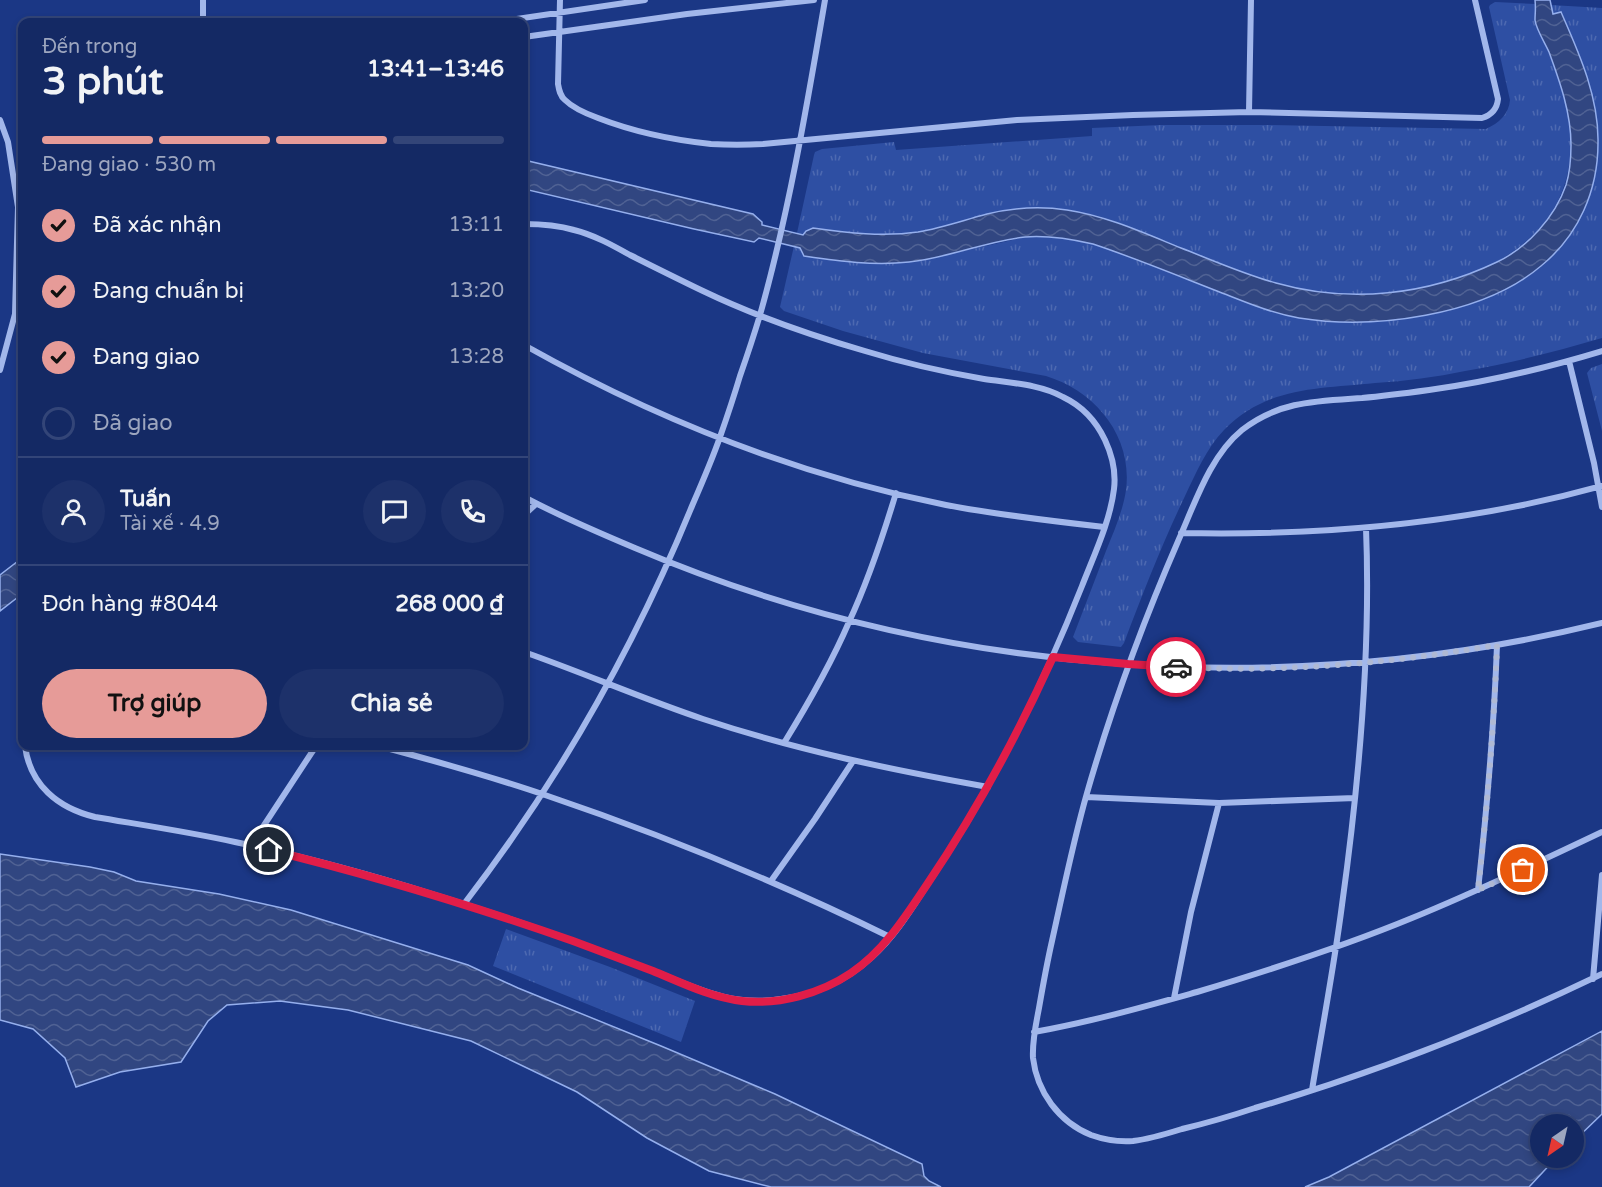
<!DOCTYPE html>
<html lang="vi">
<head>
<meta charset="utf-8">
<style>
  body { margin:0; font-family:"Varela Round",sans-serif; background:#1d316a; color:#f1f3f6; height:100vh; display:flex; flex-direction:column; font-size:22px; white-space:nowrap }
  * { box-sizing:border-box; margin:0 }
  p { font-size:20px; color:#9da6bf }
  .icon { flex:none; width:33px; height:33px; fill:none; stroke:currentColor; stroke-width:2; stroke-linecap:round; stroke-linejoin:round }
  .map { position:relative; flex:1; overflow:hidden }
  .panel { position:absolute; left:18px; top:18px; width:510px; height:732px; display:flex; flex-direction:column; background:#142964; border-radius:12px; box-shadow:0 3px 9px #0003,0 0 0 2px #334578 }
  .panel>* { flex:none }
  .needle { width:39px; rotate:214deg }
  .tools { position:absolute; left:1530px; top:1114px; display:grid; gap:12px }
  .tools a { display:grid; place-items:center; width:54px; height:54px; border-radius:50%; background:#142964; box-shadow:0 3px 9px #0003,0 0 0 2px #334578; font-size:30px }
  .pin { position:absolute; display:grid; place-items:center; width:51px; height:51px; color:#fff; margin:-26px; border:3px solid #fff; border-radius:50%; box-shadow:0 2px 6px #0007 }
  .courier { position:absolute; display:grid; place-items:center; width:60px; height:60px; margin:-30px; border:4px solid #e11d48; border-radius:50%; background:#fff; color:#222; box-shadow:0 2px 8px #0007 }
  .summary em { font-style:normal; font-weight:700 }
  .summary div { display:flex; flex-direction:column-reverse }
  .summary { display:flex; align-items:center; justify-content:space-between; height:102px; padding:0 24px }
  h1 { font-size:39px; font-weight:700; line-height:45px }
  .bar { display:grid; grid-template-columns:repeat(4,1fr); gap:9px 6px; align-content:center; height:72px; padding:0 24px }
  .bar i { height:8px; border-radius:4px; background:#334578 }
  .bar .active { background:#e69b98 }
  .bar p { grid-column:span 4 }
  .line { display:flex; align-items:center; gap:15px; padding:0 24px; border-top:2px solid #334578 }
  .line div { flex:1 }
  .round { display:grid; place-items:center; flex:none; width:63px; height:63px; border-radius:32px; background:#1d316a }
  ol { padding:0 24px; list-style:none }
  li { display:flex; align-items:center; gap:18px; height:66px }
  li p { margin-inline-start:auto }
  li .icon { padding:6px; border-radius:50%; background:#e69b98; color:#111; stroke-width:4 }
  li:last-child { color:#9da6bf }
  li i { width:33px; height:33px; border:3px solid #334578; border-radius:50% }
  .primary-button { display:flex; gap:12px; margin-top:auto; padding:12px 24px }
  .primary-button a { flex:1; height:69px; border-radius:36px; background:#e69b98; color:#111; font-size:24px; font-weight:700; line-height:69px; text-align:center }
  .primary-button a+a { background:#1d316a; color:#f1f3f6 }
  .map>svg:first-child { display:block }
  .grass { fill:url(#grass-tufts) }
  .water { fill:url(#water-waves); stroke:#95afed; stroke-width:1.5 }
  .lines { fill:none; stroke-linecap:round; stroke-linejoin:round }
  .minor { stroke:#a2b7eb; stroke-width:6 }
  .done { stroke:#afb9d4; stroke-width:6; stroke-dasharray:0 10.8 }
  .route { stroke:#e11d48; stroke-width:8 }
</style>
</head>
<body>
<div class="map">
<svg width="1602" height="1187" viewBox="0 0 1602 1187">
  <defs>
    <pattern id="grass-tufts" width="24" height="20" patternUnits="userSpaceOnUse" patternTransform="scale(1.5)"><rect width="24" height="20" fill="#2e4fa3"/><path d="M3 7l-1-3M5 7V3M7 7l1-3M15 17l-1-3M17 17v-4M19 17l1-3" fill="none" stroke="#4d69b1"/></pattern>
    <pattern id="water-waves" width="16" height="10" patternUnits="userSpaceOnUse" patternTransform="scale(1.5)"><rect width="16" height="10" fill="#314681"/><path d="M0 5q4-4 8 0t8 0" fill="none" stroke="#506294"/></pattern>
  </defs>
  <rect width="100%" height="100%" fill="#1b3785"/>
  <path class="grass" d="M 1495,2 L 1535,4 C 1537,11 1534,17 1536,24 C 1539,33 1544,42 1548,51 C 1562,85 1574,122 1570,158 C 1561,254 1452,292 1369,295 C 1337,296 1305,292 1274,283 C 1231,271 1190,251 1148,235 C 1129,227 1101,214 1081,213 C 1065,211 1047,213 1031,214 C 1016,214 1000,213 986,215 C 979,215 973,218 967,220 C 951,225 934,229 918,232 C 882,237 848,233 813,228 L 804,235 L 797,233 L 814,155 L 815,152 L 822,149 L 894,142 L 896,150 L 1092,136 L 1092,128 L 1161,125 L 1269,125 L 1486,129 C 1499,123 1509,114 1510,100 L 1489,7 L 1490,5 Z
    M 1551,5 L 1602,8 L 1602,338 C 1557,351 1512,363 1465,371 C 1436,377 1406,381 1375,383 C 1319,389 1267,386 1224,430 C 1206,449 1196,473 1185,496 C 1162,544 1143,593 1124,643 L 1121,647 L 1078,642 L 1073,637 C 1084,608 1095,580 1106,551 C 1114,531 1123,511 1126,490 C 1133,436 1095,391 1046,376 L 923,353 L 843,331 L 784,311 L 780,307 L 794,246 L 885,264 L 932,258 L 1026,237 L 1049,237 L 1070,239 L 1093,244 C 1135,258 1176,275 1217,291 C 1243,301 1270,313 1299,318 C 1373,330 1481,316 1541,267 C 1578,236 1598,190 1598,143 C 1599,135 1597,128 1596,120 C 1590,82 1577,48 1562,13 L 1553,14 Z
    M 1602,364 L 1602,431 L 1587,373 L 1591,368 Z
    M 506,929 L 610,967 L 695,1001 L 681,1042 L 493,966 Z"/>
  <path class="water" d="M 1535,0 L 1550,0 L 1553,14 L 1561,12 C 1579,53 1599,97 1598,143 C 1598,190 1579,235 1541,266 C 1482,316 1373,330 1299,318 C 1270,313 1243,301 1217,291 C 1176,275 1135,258 1093,244 C 1071,239 1048,235 1025,237 C 986,241 949,258 909,262 C 873,266 839,261 804,256 L 800,248 L 759,238 L 754,242 L 694,229 L 524,189 L 524,160 L 753,214 L 762,222 L 762,225 L 803,235 L 806,231 L 813,228 C 848,233 883,237 918,232 C 942,228 964,220 987,214 C 1012,208 1040,206 1067,210 C 1107,216 1144,233 1181,248 C 1212,260 1243,274 1276,283 C 1350,304 1428,295 1497,262 C 1527,248 1555,217 1566,185 C 1570,172 1571,158 1571,145 C 1571,113 1560,82 1549,52 C 1545,43 1536,29 1535,20 C 1535,13 1536,9 1535,0 Z
    M 22,558 L 22,594 L 0,611 L 0,575 Z
    M 0,854 L 90,867 L 114,872 L 136,881 L 219,894 L 291,910 L 468,965 L 518,988 L 661,1046 L 775,1094 L 922,1164 L 924,1176 L 929,1181 L 941,1187 L 771,1187 L 709,1171 L 647,1138 L 577,1092 L 471,1041 L 348,1010 L 280,1001 L 227,1005 L 208,1021 L 181,1062 L 120,1072 L 76,1087 L 65,1058 L 33,1029 L 0,1020 Z
    M 1602,1031 L 1602,1114 L 1574,1141 L 1574,1125 L 1540,1125 L 1540,1158 L 1556,1158 L 1529,1187 L 1305,1187 L 1329,1177 Z"/>
  <g class="lines">
    <path class="minor" d="M 203,0 L 203,22
      M 560,0 L 558,84 C 559,90 560,96 565,100 C 574,109 587,114 598,118 C 634,132 673,140 711,144 C 728,145 746,145 763,144 L 1017,120 L 1133,115 L 1249,112 L 1482,118 C 1492,115 1497,109 1498,99 L 1475,0
      M 496,22 L 645,0
      M 524,37 L 687,14 L 814,0
      M 1249,112 L 1251,0
      M 0,120 L 8,142 L 18,207 L 15,314 L 0,370
      M 524,345 C 656,419 797,475 946,505 C 998,515 1051,521 1104,527
      M 1602,351 C 1546,368 1487,382 1429,390 C 1407,393 1384,396 1362,398 C 1317,401 1279,401 1242,430 C 1210,456 1195,503 1179,539 C 1143,622 1112,706 1087,793 C 1073,842 1063,892 1052,941 C 1047,963 1043,985 1039,1008 C 1036,1024 1032,1041 1033,1058 C 1037,1092 1059,1122 1091,1135 C 1105,1140 1119,1142 1133,1141 C 1150,1139 1166,1134 1182,1129 C 1207,1123 1231,1116 1255,1108 C 1374,1073 1490,1028 1602,974
      M 1569,361 L 1594,463 L 1602,507
      M 524,497 C 559,516 597,532 635,548 C 938,677 1283,701 1602,623
      M 524,515 L 536,504
      M 1181,533 C 1323,536 1465,524 1602,486
      M 524,652 C 584,673 643,699 703,719 C 796,750 892,770 988,787
      M 784,743 C 808,704 831,664 849,622 C 868,581 883,536 896,493
      M 25,746 C 30,785 58,808 95,817 C 142,825 189,832 235,842 C 302,856 368,874 432,894 C 491,912 549,932 606,953 C 625,960 644,968 663,975 C 704,992 736,1006 781,999 C 815,995 847,980 872,957 C 897,935 915,903 933,876 C 994,785 1042,687 1082,586 C 1094,555 1110,522 1114,489 C 1116,473 1112,455 1105,440 C 1096,421 1082,406 1063,397 C 1040,384 1010,383 984,379 C 944,372 904,363 865,351 C 810,335 755,316 703,291 C 678,279 654,267 630,255 C 612,245 594,235 574,230 C 557,225 541,224 524,224
      M 379,746 C 435,761 490,776 545,795 C 663,835 778,882 890,937
      M 1086,797 L 1219,803 L 1355,798
      M 251,845 L 316,746
      M 771,881 L 815,819 L 853,761
      M 1478,890 C 1487,808 1494,727 1497,645
      M 464,904 C 558,782 634,648 692,506 C 702,483 712,460 720,437 C 727,417 734,396 740,376 C 747,356 754,335 760,315 C 789,212 807,105 825,0
      M 1593,979 L 1602,875
      M 1174,998 L 1191,912 L 1219,803
      M 1034,1032 C 1090,1022 1143,1007 1197,992 C 1270,970 1342,947 1412,918 C 1476,892 1539,862 1602,832
      M 1312,1090 C 1322,1029 1334,967 1342,905 C 1359,783 1371,652 1366,528"/>
  </g>
  <g class="lines">
    <path class="done" d="M 1176,667 C 1282,673 1392,663 1497,645 C 1494,727 1487,809 1478,890 L 1523,870"/>
    <path class="route" d="M 269,850 C 372,875 473,906 573,941 C 600,951 627,961 653,971 C 682,983 710,997 742,1001 C 779,1005 820,994 851,973 C 884,951 906,916 928,883 C 976,812 1017,736 1053,657 L 1128,664 L 1176,667"/>
  </g>
</svg>
<div class="tools">
<a><svg class="needle" viewBox="-14 -14 28 28"><path d="M0-13l5 13h-10z" fill="#e53935"/><path d="M0 13l5-13h-10z" fill="#9da6bf"/></svg></a>
</div>
<div class="pin" style="left:1523px;top:870px;background:#ea580c"><svg class="icon" aria-label="bag" viewBox="0 0 24 24"><path d="M5 8h14l-1 12H6zM9 8a3 3 0 0 1 6 0"/></svg></div>
<div class="pin" style="left:269px;top:850px;background:#1f2937"><svg class="icon" aria-label="home" viewBox="0 0 24 24"><path d="M3 11l9-7 9 7M6 9v11h12V9"/></svg></div>
<div class="courier" style="left:1176px;top:667px"><svg class="icon" aria-label="car" viewBox="0 0 24 24"><path d="M5 17H2v-5l4-1 3-4h7l3 4 3 1v5h-3M9 17h6M6 11h13"/><circle cx="7" cy="17" r="2"/><circle cx="17" cy="17" r="2"/></svg></div>
<section class="panel">
<div class="summary"><div><h1>3 phút</h1><p>Đến trong</p></div><em>13:41–13:46</em></div>
<div class="bar"><i class="active"></i><i class="active"></i><i class="active"></i><i></i><p>Đang giao · 530 m</p></div>
<ol>
<li><svg class="icon" aria-label="check" viewBox="0 0 24 24"><path d="M5 12l5 5 9-10"/></svg>Đã xác nhận<p>13:11</p></li>
<li><svg class="icon" aria-label="check" viewBox="0 0 24 24"><path d="M5 12l5 5 9-10"/></svg>Đang chuẩn bị<p>13:20</p></li>
<li><svg class="icon" aria-label="check" viewBox="0 0 24 24"><path d="M5 12l5 5 9-10"/></svg>Đang giao<p>13:28</p></li>
<li><i></i>Đã giao</li>
</ol>
<div class="line" style="height:108px"><a class="round"><svg class="icon" aria-label="person" viewBox="0 0 24 24"><circle cx="12" cy="8" r="4"/><path d="M4 21q1-7 8-7t8 7"/></svg></a><div><b>Tuấn</b><p>Tài xế · 4.9</p></div><a class="round"><svg class="icon" aria-label="chat" viewBox="0 0 24 24"><path d="M4 5h16v11H9l-5 4z"/></svg></a><a class="round"><svg class="icon" aria-label="phone" viewBox="0 0 24 24"><path d="M5 4h4l2 5-3 2q2 4 5 5l2-3 5 2v4C11 20 4 13 5 4z"/></svg></a></div>
<div class="line" style="height:78px"><div>Đơn hàng #8044</div><b>268 000 ₫</b></div>
<div class="primary-button"><a>Trợ giúp</a><a>Chia sẻ</a></div>
</section>
</div>
</body>
</html>
